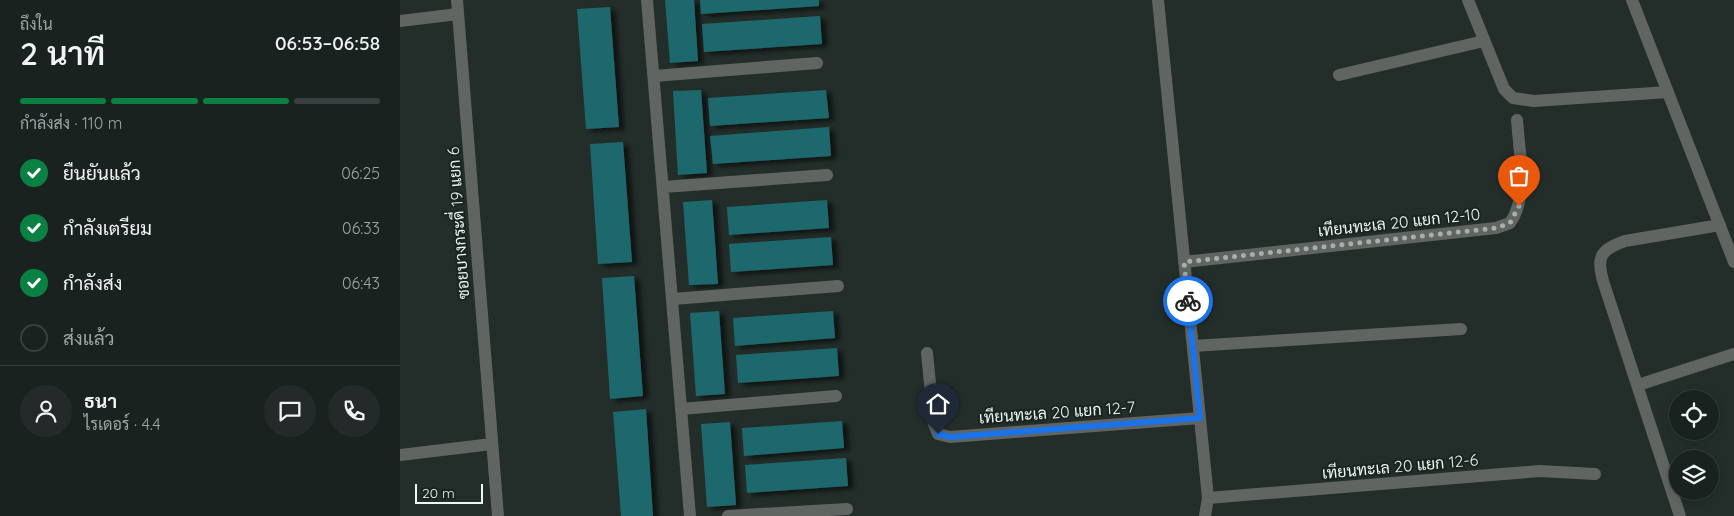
<!DOCTYPE html>
<html lang="th">
<head>
<meta charset="utf-8">
<style>
  body { margin:0; font-family:Quicksand,Sarabun,sans-serif; background:#232a29; color:#f1f3f6; height:100vh; display:flex; flex-direction:column; font-size:19px; white-space:nowrap }
  * { box-sizing:border-box; margin:0 }
  p { font-size:16px; color:#9fa4a5 }
  .icon { flex:none; width:28px; height:28px; fill:none; stroke:currentColor; stroke-width:2; stroke-linecap:round; stroke-linejoin:round }
  .map { position:relative; flex:1; overflow:hidden }
  .details { display:flex; flex-direction:column; background:#1a2220; width:400px }
  .details>* { flex:none }
  .buttons { position:absolute; left:1269px; top:390px; display:grid; gap:10px }
  .buttons a { display:grid; place-items:center; width:50px; height:50px; border-radius:50%; background:#1a2220; box-shadow:0 2px 8px #0003,0 0 0 1px #383f3e; font-size:25px }
  .scale { position:absolute; left:15px; bottom:12px; width:68px; box-sizing:border-box; padding-left:5px; border:2px solid #eef5f3; border-top:0; font-size:14px; line-height:18px; white-space:nowrap; color:#eef5f3; -webkit-text-stroke:4px #1a2421; paint-order:stroke }
  .pin { position:absolute; display:grid; place-items:center; width:42px; height:42px; color:#fff; margin:-51px -21px; border-radius:50% 50% 50% 0; rotate:-45deg; box-shadow:0 0 5px #0007 }
  .pin .icon { rotate:45deg }
  .courier { position:absolute; display:grid; place-items:center; width:50px; height:50px; margin:-25px; border:4px solid #1a73e8; border-radius:50%; background:#fff; color:#222; box-shadow:0 1px 6px #0007 }
  .summary em { font-style:normal; font-weight:600 }
  .summary div { display:flex; flex-direction:column-reverse }
  .summary { display:flex; align-items:center; justify-content:space-between; height:85px; padding:0 20px }
  h1 { font-size:32px; font-weight:600; line-height:38px }
  .bar { display:grid; grid-template-columns:repeat(4,1fr); gap:8px 5px; align-content:center; height:60px; padding:0 20px }
  .bar i { height:6px; border-radius:4px; background:#383f3e }
  .bar .on { background:#0b8043 }
  .bar p { grid-column:span 4 }
  .line { display:flex; align-items:center; gap:12px; padding:0 20px; border-top:1px solid #383f3e }
  .line div { flex:1 }
  .round { display:grid; place-items:center; flex:none; width:52px; height:52px; border-radius:26px; background:#232a29 }
  ol { padding:0 20px; list-style:none }
  li { display:flex; align-items:center; gap:15px; height:55px }
  li p { margin-inline-start:auto }
  li .icon { padding:5px; border-radius:50%; background:#0b8043; color:#fff; stroke-width:4 }
  li:last-child { color:#9fa4a5 }
  li i { width:28px; height:28px; border:2px solid #383f3e; border-radius:50% }
  main { display:flex; flex:1; min-height:0 }
  .map>svg:first-child { display:block }
  .building { fill:#1f686c; filter:url(#shadow) }
  .lines { fill:none; stroke-linecap:round; stroke-linejoin:round }
  .minor { stroke:#616562; stroke-width:12 }
  .done { stroke:#a7afad; stroke-width:5; stroke-dasharray:0 9 }
  .route { stroke:#1a73e8; stroke-width:6 }
  .labels { text-anchor:middle; stroke-width:4; stroke-linejoin:round; paint-order:stroke }
  .street-label { font-size:16px; fill:#eef5f3; stroke:#1a2421 }
</style>
</head>
<body>
<main>
<section class="details">
<div class="summary"><div><h1>2 นาที</h1><p>ถึงใน</p></div><em>06:53–06:58</em></div>
<div class="bar"><i class="on"></i><i class="on"></i><i class="on"></i><i></i><p>กำลังส่ง · 110 m</p></div>
<ol>
<li><svg class="icon" aria-label="check" viewBox="0 0 24 24"><path d="M5 12l5 5 9-10"/></svg>ยืนยันแล้ว<p>06:25</p></li>
<li><svg class="icon" aria-label="check" viewBox="0 0 24 24"><path d="M5 12l5 5 9-10"/></svg>กำลังเตรียม<p>06:33</p></li>
<li><svg class="icon" aria-label="check" viewBox="0 0 24 24"><path d="M5 12l5 5 9-10"/></svg>กำลังส่ง<p>06:43</p></li>
<li><i></i>ส่งแล้ว</li>
</ol>
<div class="line" style="height:90px"><a class="round"><svg class="icon" aria-label="person" viewBox="0 0 24 24"><circle cx="12" cy="8" r="4"/><path d="M4 21q1-7 8-7t8 7"/></svg></a><div><b>ธนา</b><p>ไรเดอร์ · 4.4</p></div><a class="round"><svg class="icon" aria-label="chat" viewBox="0 0 24 24"><path d="M4 5h16v11H9l-5 4z"/></svg></a><a class="round"><svg class="icon" aria-label="phone" viewBox="0 0 24 24"><path d="M5 4h4l2 5-3 2q2 4 5 5l2-3 5 2v4C11 20 4 13 5 4z"/></svg></a></div>
</section>
<div class="map">
<svg width="1334" height="516" viewBox="0 0 1334 516">
  <defs>
    <filter id="shadow"><feDropShadow dx="5.5" dy="3" stdDeviation="2.5" flood-color="#0009"/></filter>
  </defs>
  <rect width="100%" height="100%" fill="#232e2b"/>
  <path class="building" d="M 265,0 L 294,0 L 298,61 L 270,63 Z
    M 300,0 L 419,0 L 419,6 L 301,14 Z
    M 210,7 L 219,127 L 186,129 L 177,9 Z
    M 420,16 L 422,44 L 304,52 L 302,24 Z
    M 301,90 L 307,173 L 278,175 L 273,91 Z
    M 426,90 L 429,118 L 310,126 L 308,98 Z
    M 429,127 L 431,156 L 313,164 L 310,136 Z
    M 223,142 L 232,262 L 198,264 L 190,144 Z
    M 312,200 L 318,284 L 289,285 L 283,202 Z
    M 427,200 L 429,228 L 329,235 L 327,207 Z
    M 431,237 L 433,265 L 331,272 L 329,244 Z
    M 234,276 L 243,396 L 210,399 L 202,278 Z
    M 319,311 L 325,394 L 296,396 L 290,313 Z
    M 433,311 L 435,338 L 335,346 L 333,318 Z
    M 437,348 L 439,376 L 338,383 L 336,355 Z
    M 246,409 L 253,516 L 221,516 L 213,412 Z
    M 442,421 L 444,448 L 344,456 L 342,428 Z
    M 330,422 L 336,505 L 307,507 L 301,424 Z
    M 446,458 L 448,486 L 347,493 L 345,465 Z"/>
  <g class="lines">
    <path class="minor" d="M 57,0 L 98,516
      M 247,0 L 290,516
      M 758,0 L 808,498 L 805,516
      M 1068,0 L 1104,89 L 1113,98 L 1134,101 L 1268,92
      M 1232,0 L 1334,262
      M 0,21 L 58,14
      M 939,75 L 1084,41
      M 254,76 L 417,63
      M 263,187 L 427,175
      M 784,262 L 1096,228 L 1110,223 C 1129,197 1119,151 1117,120
      M 273,299 L 438,286
      M 793,346 L 1061,329
      M 527,353 L 534,424 L 538,434 L 550,437 L 800,418
      M 1238,385 L 1334,354
      M 281,409 L 436,396
      M 0,455 L 92,444
      M 808,498 L 1140,471 L 1195,474
      M 328,516 L 447,509
      M 1280,516 L 1204,284 C 1196,258 1199,250 1225,241 L 1320,225"/>
  </g>
  <g class="lines">
    <path class="done" d="M 788,301 L 784,262 L 1096,228 L 1110,223 L 1119,206"/>
    <path class="route" d="M 538,434 L 550,437 L 800,418 L 788,301"/>
  </g>
  <g class="labels">
    <g class="street-label">
      <text transform="translate(999 222) rotate(-6)" y="6">เทียนทะเล 20 แยก 12-10</text>
      <text transform="translate(58 223) rotate(-94)" y="6">ซอยบางกระดี่ 19 แยก 6</text>
      <text transform="translate(657 412) rotate(-4)" y="6">เทียนทะเล 20 แยก 12-7</text>
      <text transform="translate(1000 466) rotate(-5)" y="6">เทียนทะเล 20 แยก 12-6</text>
    </g>
  </g>
</svg>
<div class="buttons">
<a><svg class="icon" aria-label="locate" viewBox="0 0 24 24"><circle cx="12" cy="12" r="6"/><path d="M12 2v4M12 18v4M2 12h4M18 12h4"/></svg></a>
<a><svg class="icon" aria-label="layers" viewBox="0 0 24 24"><path d="M12 4l9 5-9 5-9-5zM3 14l9 5 9-5"/></svg></a>
</div>
<div class="scale">20 m</div>
<div class="pin" style="left:1119px;top:206px;background:#ea580c"><svg class="icon" aria-label="bag" viewBox="0 0 24 24"><path d="M5 8h14l-1 12H6zM9 8a3 3 0 0 1 6 0"/></svg></div>
<div class="pin" style="left:538px;top:434px;background:#1f2937"><svg class="icon" aria-label="home" viewBox="0 0 24 24"><path d="M3 11l9-7 9 7M6 9v11h12V9"/></svg></div>
<div class="courier" style="left:788px;top:301px"><svg class="icon" aria-label="bike" viewBox="0 0 24 24"><circle cx="6" cy="16" r="4"/><circle cx="18" cy="16" r="4"/><path d="M6 16l4-8h5l3 8M10 8l3 8H6M13 5h3"/></svg></div>
</div>
</main>
</body>
</html>
